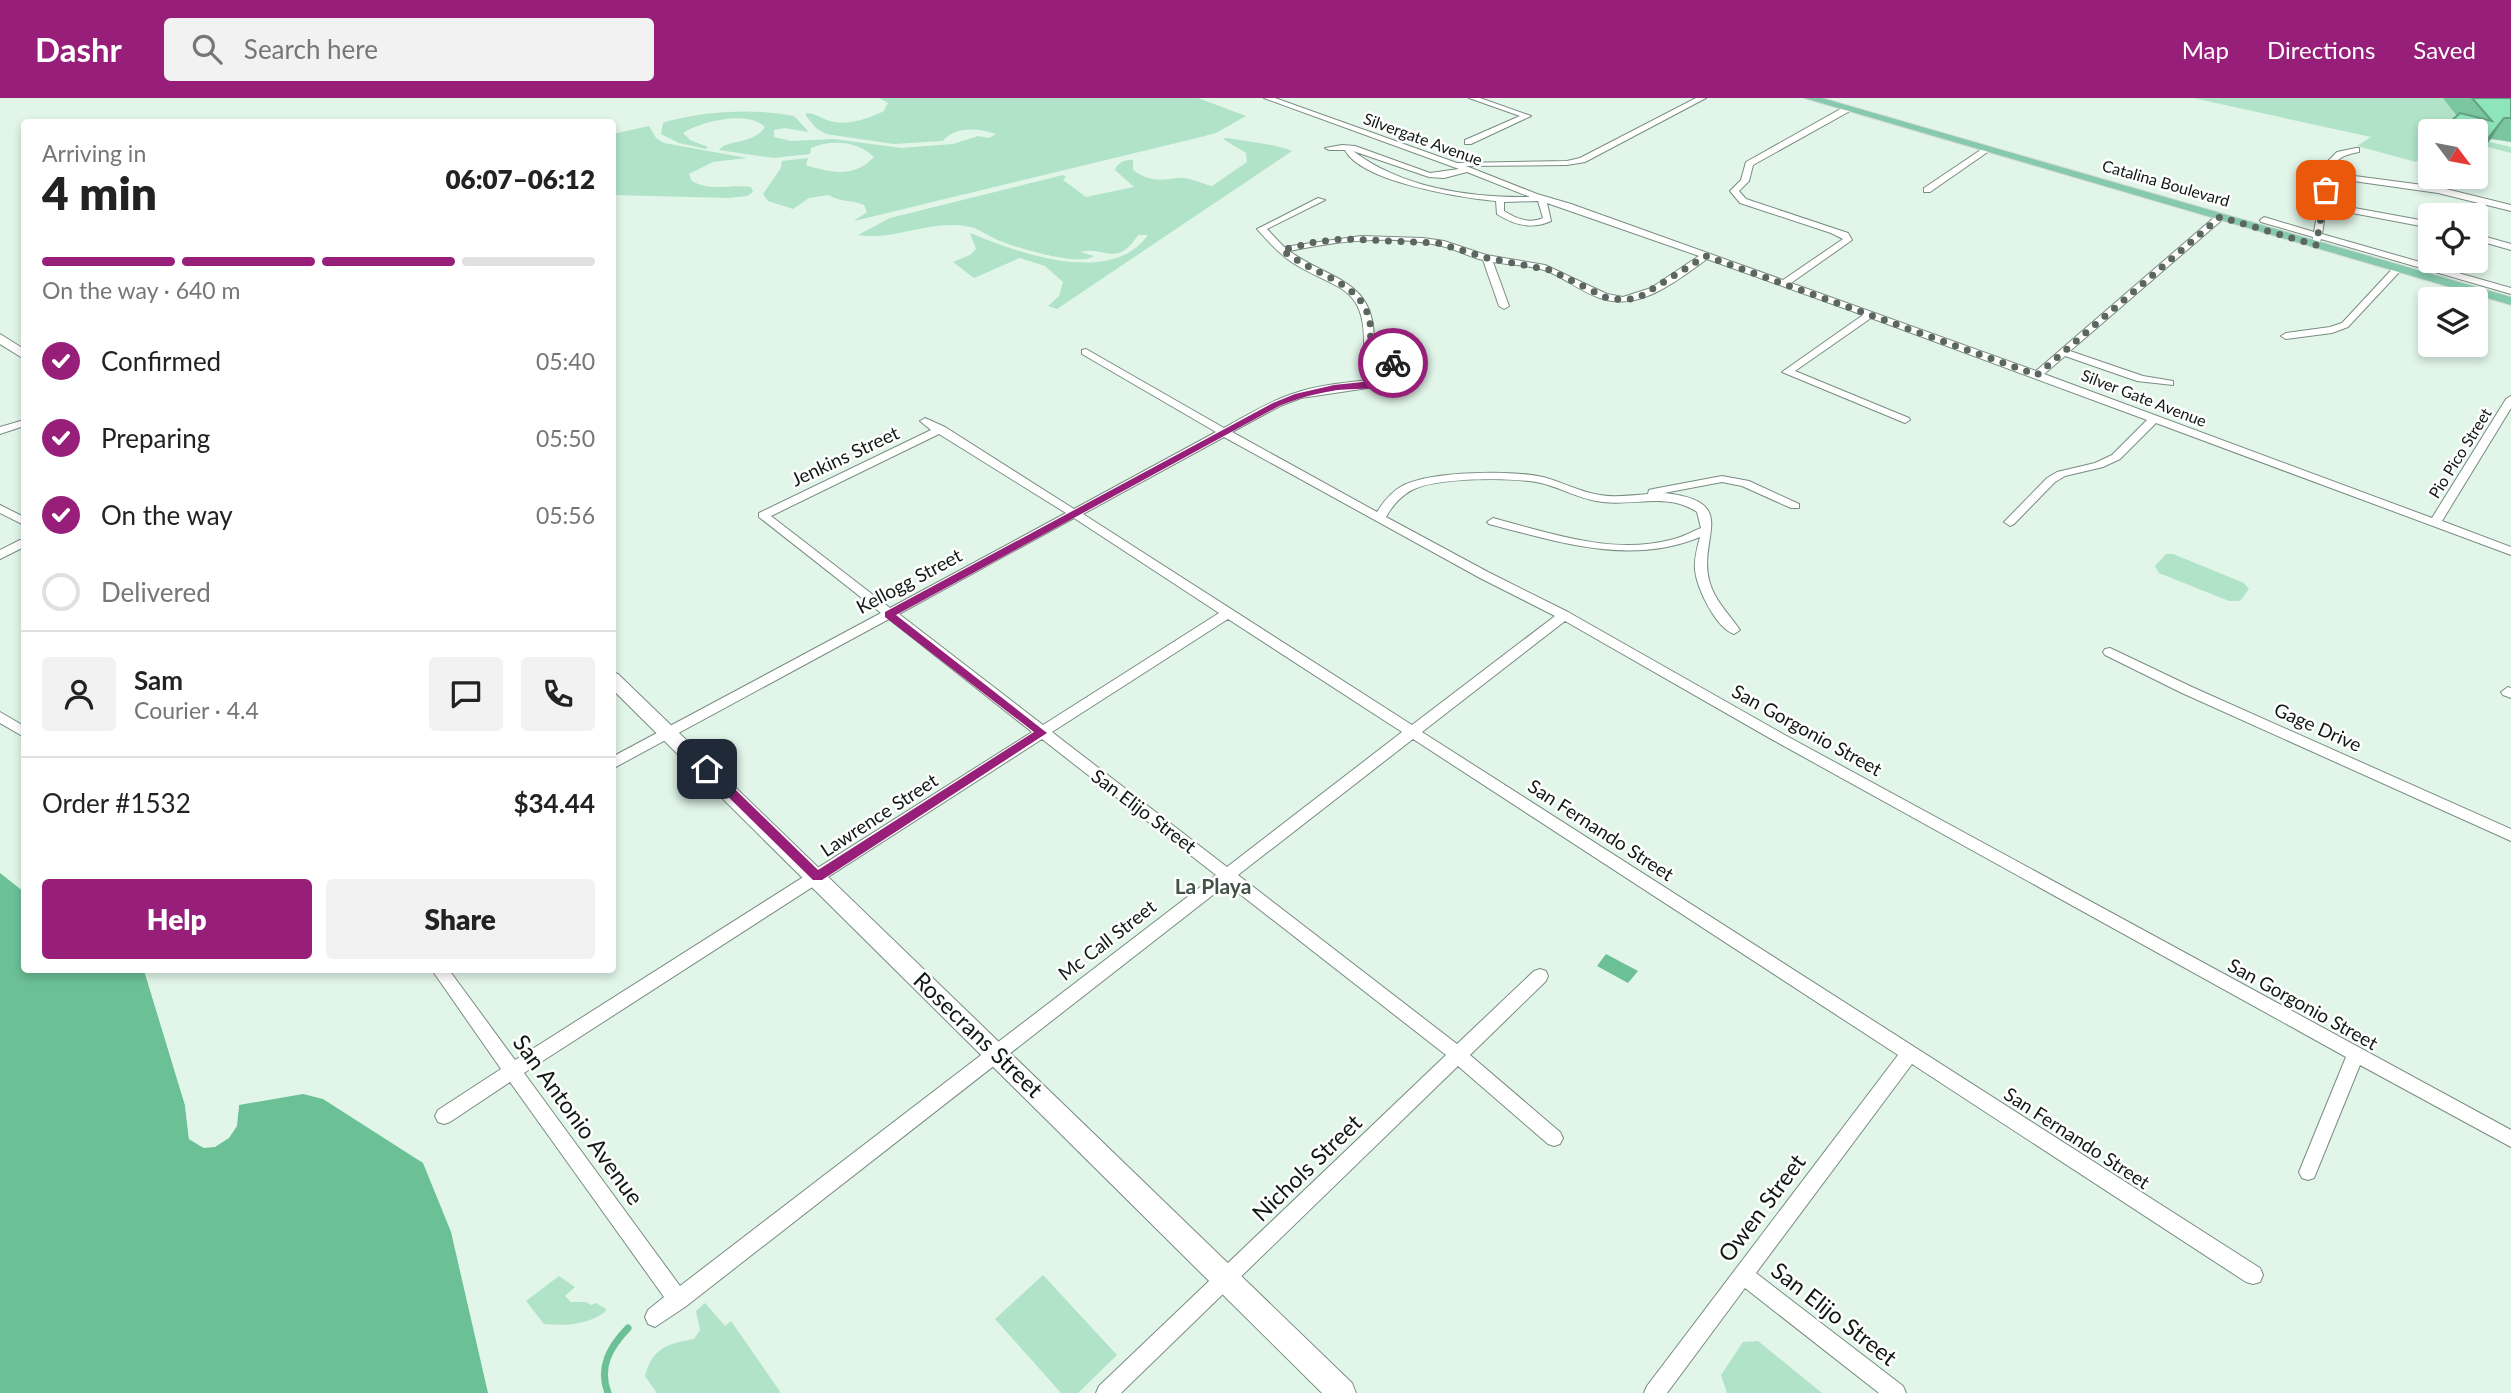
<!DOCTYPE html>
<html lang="en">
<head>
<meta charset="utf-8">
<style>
  body { margin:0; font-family:Lato,sans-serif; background:#f2f2f2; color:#222; height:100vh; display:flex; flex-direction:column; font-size:26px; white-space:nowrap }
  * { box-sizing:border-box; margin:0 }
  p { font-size:23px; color:#767676 }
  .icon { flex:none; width:38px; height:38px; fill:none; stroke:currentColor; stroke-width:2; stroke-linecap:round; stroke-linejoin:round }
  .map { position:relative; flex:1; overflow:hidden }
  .drawer { position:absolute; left:21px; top:21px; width:595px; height:854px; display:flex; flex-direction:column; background:#fff; border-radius:7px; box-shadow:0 4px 10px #0003 }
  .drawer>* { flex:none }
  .needle { width:46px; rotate:122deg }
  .tools { position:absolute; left:2418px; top:21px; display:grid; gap:14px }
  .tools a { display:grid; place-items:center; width:70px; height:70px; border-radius:7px; background:#fff; box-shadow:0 4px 10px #0003; font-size:35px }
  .pin { position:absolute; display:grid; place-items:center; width:60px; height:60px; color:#fff; margin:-30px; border-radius:14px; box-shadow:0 4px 10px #0006 }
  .courier { position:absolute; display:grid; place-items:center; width:70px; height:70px; margin:-35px; border:5px solid #981f79; border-radius:50%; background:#fff; color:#222; box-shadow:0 2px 9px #0007 }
  .summary em { font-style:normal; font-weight:800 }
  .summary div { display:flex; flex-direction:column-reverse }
  .summary { display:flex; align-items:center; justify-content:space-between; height:119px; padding:0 21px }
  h1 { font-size:46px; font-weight:800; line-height:52px }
  .bar { display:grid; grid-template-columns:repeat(4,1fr); gap:10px 7px; align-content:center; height:84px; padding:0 21px }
  .bar i { height:9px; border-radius:5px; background:#e0e0e0 }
  .bar .active { background:#981f79 }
  .bar p { grid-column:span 4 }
  .line { display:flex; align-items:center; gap:18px; padding:0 21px; border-top:2px solid #e0e0e0 }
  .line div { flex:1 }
  .round { display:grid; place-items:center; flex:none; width:74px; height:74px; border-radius:7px; background:#f2f2f2 }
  ol { padding:0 21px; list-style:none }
  li { display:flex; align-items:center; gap:21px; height:77px }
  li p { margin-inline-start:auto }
  li .icon { padding:7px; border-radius:50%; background:#981f79; color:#fff; stroke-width:4 }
  li:last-child { color:#767676 }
  li i { width:38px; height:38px; border:4px solid #e0e0e0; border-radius:50% }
  .button { display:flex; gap:14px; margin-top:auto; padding:14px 21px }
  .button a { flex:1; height:80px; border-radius:7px; background:#981f79; color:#fff; font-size:28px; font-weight:800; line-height:80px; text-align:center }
  .button a+a { background:#f2f2f2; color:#222 }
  header { display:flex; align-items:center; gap:42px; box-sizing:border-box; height:98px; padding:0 35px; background:#981f79; color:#fff }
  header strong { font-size:33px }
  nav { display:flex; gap:38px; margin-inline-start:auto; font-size:24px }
  .search { width:490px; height:63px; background:#f2f2f2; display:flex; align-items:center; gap:18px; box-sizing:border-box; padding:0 24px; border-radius:7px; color:#767676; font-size:26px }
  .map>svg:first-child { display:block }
  .green { fill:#b0e3c8 }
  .water { fill:#6bc096 }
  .pier { fill:#e1f5e9 }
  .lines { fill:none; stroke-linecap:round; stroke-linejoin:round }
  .stream { stroke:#6bc096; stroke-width:7 }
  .street-casing { stroke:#7a8c82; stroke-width:2 }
  .secondary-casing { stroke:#7a8c82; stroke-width:2 }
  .primary-casing { stroke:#d9dada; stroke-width:2 }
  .street { fill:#fff; fill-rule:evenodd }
  .secondary { fill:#fff; fill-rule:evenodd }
  .primary { fill:#85caad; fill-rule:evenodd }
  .wall { fill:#7bc5a0 }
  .shaded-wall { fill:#64a082 }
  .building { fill:#8fe5ba; stroke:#64a082; stroke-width:2 }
  .route { fill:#981f79 }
  .done { stroke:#5a665f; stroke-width:7; stroke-dasharray:0 12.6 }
  .labels { text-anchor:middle; stroke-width:5; stroke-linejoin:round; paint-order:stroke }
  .far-street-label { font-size:16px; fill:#121915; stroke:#fff }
  .street-label { font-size:19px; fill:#121915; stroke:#fff }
  .neighbourhood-label { font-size:21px; font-weight:bold; fill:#415248; stroke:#fff }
  .near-street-label { font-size:23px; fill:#121915; stroke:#fff }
</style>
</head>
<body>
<header>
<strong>Dashr</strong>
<div class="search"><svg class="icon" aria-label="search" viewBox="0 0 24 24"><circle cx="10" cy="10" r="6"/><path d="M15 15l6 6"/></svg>Search here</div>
<nav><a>Map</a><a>Directions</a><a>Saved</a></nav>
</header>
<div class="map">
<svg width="2511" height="1295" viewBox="0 0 2511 1295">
  <rect width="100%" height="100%" fill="#e1f5e9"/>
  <path class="green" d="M 879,0 L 1198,0 L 1246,18 L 1216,35 L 1201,39 L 854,123 L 867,114 L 864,107 C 854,102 838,104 829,97 L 809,100 L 793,111 L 768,103 L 763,96 L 781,70 L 782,63 L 808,60 L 806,67 C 830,75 855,80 874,59 C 858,43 832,41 811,50 L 810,56 L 773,60 L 719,52 C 727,41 753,47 765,29 C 748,12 702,23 683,35 L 690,42 L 708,49 L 706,51 L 679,45 L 661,36 L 663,25 L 668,23 C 708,13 753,10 794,18 L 809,34 L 784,30 L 774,32 L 774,39 L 791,43 L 834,41 L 901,50 L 953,46 L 978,38 L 989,40 L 996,36 C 979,30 954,28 943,43 L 894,46 L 826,36 L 816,30 L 806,18 L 806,15 C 815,15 819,19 827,22 C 844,29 868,21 884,13 L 888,5 Z
    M 2193,0 L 2455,0 L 2482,42 L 2511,49 L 2511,55 L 2476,46 L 2476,33 L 2431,33 L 2431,51 L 2416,64 L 2357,48 L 2371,39 Z
    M 649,28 L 656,40 L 664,45 L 747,60 L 713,64 L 689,76 L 692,83 C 711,94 730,86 751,89 L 753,94 L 747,98 L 729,100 L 613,97 L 613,36 Z
    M 1226,40 C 1248,44 1272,45 1292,53 L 1057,211 L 1048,208 L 1059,198 L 1063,184 L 1045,168 L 1020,160 L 974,180 L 953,164 L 970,157 L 976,151 L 970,135 C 1018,155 1112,189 1148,137 L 1138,137 C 1116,171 1106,147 1080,154 L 1094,158 C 1080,169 1018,150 1000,143 C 990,139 981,132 971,129 C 932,120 896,143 858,137 L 890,120 L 1063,77 L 1066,79 L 1063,82 L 1086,99 L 1134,89 L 1115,72 C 1117,65 1126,61 1133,62 L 1133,72 C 1147,83 1161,83 1177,80 C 1187,78 1203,86 1212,88 L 1247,64 L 1246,55 L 1223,41 Z
    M 2166,456 L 2173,456 L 2244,485 L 2249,491 L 2240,503 L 2229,503 L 2159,475 L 2155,468 Z
    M 1043,1177 L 1117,1257 L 1078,1295 L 1061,1295 L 995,1221 Z
    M 559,1178 L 575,1189 L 565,1198 L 571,1204 L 586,1204 L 591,1207 L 596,1205 L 606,1211 L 605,1214 C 587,1227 566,1228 544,1226 L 526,1203 Z
    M 705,1205 L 725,1228 L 731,1223 L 781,1295 L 657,1295 L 645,1278 C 653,1250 666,1246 694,1241 L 700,1232 L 696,1213 Z
    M 1758,1243 L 1822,1295 L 1727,1295 L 1721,1277 L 1743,1244 Z"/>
  <path class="water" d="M 0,775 L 24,794 L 24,872 L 144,872 L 185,1007 L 189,1041 L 204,1050 C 232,1039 236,1037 239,1007 L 303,996 L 323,1001 L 423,1065 L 451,1134 L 488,1295 L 0,1295 Z
    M 1606,856 L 1638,873 L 1628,885 L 1597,868 Z"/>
  <path class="pier" d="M 144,872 L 148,872 L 188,1006 L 192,1039 L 205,1047 L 214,1046 L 227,1037 L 233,1027 L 236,1005 L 239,1007 L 237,1028 L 229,1040 L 215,1049 L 204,1050 L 189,1041 L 185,1007 Z"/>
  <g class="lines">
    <path class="stream" d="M 608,1295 C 598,1269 610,1249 628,1230"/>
    <defs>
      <path id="street" d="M 1264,0 L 1275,0 L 1457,65 L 1567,63 L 1580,60 L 1696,0 L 1706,0 L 1585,64 L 1567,67 L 1466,68 L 1537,96 L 1571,106 L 1783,182 L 1843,141 L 1831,135 L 1740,105 L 1730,93 L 1741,82 L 1746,64 L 1844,9 L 1850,9 L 1850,13 L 1753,67 L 1749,83 L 1739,93 L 1746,101 L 1848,135 L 1852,142 L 1791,185 L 2036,273 L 2217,117 L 2223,117 L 2223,121 L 2070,253 L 2143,278 L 2173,283 L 2173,287 L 2137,283 L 2065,258 L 2044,276 L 2432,420 L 2506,301 L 2511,298 L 2511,310 L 2442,423 L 2511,449 L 2511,457 L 2156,325 L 2120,361 L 2103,369 L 2065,378 L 2055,384 L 2014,426 L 2010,428 L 2004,424 L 2006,422 L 2047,380 L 2057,374 L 2095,365 L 2112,357 L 2147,322 L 1871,220 L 1795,273 L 1909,320 L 1910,322 L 1905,325 L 1782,274 L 1863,217 L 1707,161 C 1676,183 1640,214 1600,200 C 1581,194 1565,180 1547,173 C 1530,167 1511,167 1493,164 L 1509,208 L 1504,211 L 1499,208 L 1483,162 C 1469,159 1456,151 1442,148 C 1394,136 1336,143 1289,153 C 1331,183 1375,181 1374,244 L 1386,257 L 1410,270 L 1412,278 L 1408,284 L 1301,300 L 1280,308 L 1232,334 L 1377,414 C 1384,403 1392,393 1404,387 C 1433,373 1511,372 1543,379 C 1562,384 1580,394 1600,397 C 1616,400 1632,397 1648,396 L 1649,392 L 1653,391 L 1722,378 L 1749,383 L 1799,406 L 1799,410 L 1791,410 L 1742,388 L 1722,384 L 1664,395 C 1741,403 1698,439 1709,482 C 1714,502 1729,516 1740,532 L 1734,536 C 1716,530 1697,491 1695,472 C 1694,461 1697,450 1700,439 C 1630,468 1558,444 1489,426 L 1487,424 L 1493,420 C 1549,435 1612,457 1670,442 C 1681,440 1691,434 1701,430 L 1697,414 C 1667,394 1636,408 1603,404 C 1581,402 1562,390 1541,385 C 1513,379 1437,379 1412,392 C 1401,398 1392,408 1386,419 L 1488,474 L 1568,514 L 1783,636 L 2511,1032 L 2511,1049 L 2360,967 L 2314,1080 L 2308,1082 L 2302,1080 L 2299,1074 L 2346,959 L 1773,642 L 1565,523 L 1422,634 L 2260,1170 L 2263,1177 L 2260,1184 L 2253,1186 L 2246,1184 L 1912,966 L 1756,1175 L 1903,1288 L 1906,1295 L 1879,1295 L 1745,1190 L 1667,1295 L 1644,1295 L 1647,1288 L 1898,957 L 1413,641 L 1238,777 L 1457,946 L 1534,873 L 1540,871 L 1546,873 L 1548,878 L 1546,883 L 1470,957 L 1560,1034 L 1563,1040 L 1560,1046 L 1554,1048 L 1548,1046 L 1458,968 L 1121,1295 L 1096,1295 L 1099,1288 L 1446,957 L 1227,786 L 685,1209 L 655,1229 L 648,1226 L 645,1219 L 648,1212 L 664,1199 L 510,984 L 450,1024 L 444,1026 L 438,1024 L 435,1018 L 438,1012 L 501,971 L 432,872 L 449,872 L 515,962 L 1032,634 L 889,521 L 612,671 L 612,659 L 881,515 L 759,419 L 759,415 L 931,332 L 920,323 L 925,320 L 945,329 L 1074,411 L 1216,334 L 1082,256 L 1082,252 L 1086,251 L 1224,330 C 1246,318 1268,304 1292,296 C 1326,284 1366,283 1401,279 L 1401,273 L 1378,261 L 1364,245 C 1365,186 1334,191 1293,165 C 1279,156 1268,143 1257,131 L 1318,100 L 1325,102 L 1267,131 L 1284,149 L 1361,138 L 1423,140 L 1444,143 L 1486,157 L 1545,167 L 1607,196 L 1623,199 L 1651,190 L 1699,158 L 1547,105 L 1551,123 C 1532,132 1514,127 1497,116 L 1496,103 C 1462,100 1361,84 1345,52 L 1329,52 L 1325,50 L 1342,47 L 1355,48 L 1430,75 L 1459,71 ZM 1353,53 L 1429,79 L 1444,80 L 1467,74 L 1530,99 C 1470,100 1402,90 1353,53 ZM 1504,104 L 1538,103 L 1543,120 C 1529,126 1517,121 1504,113 ZM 939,336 L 1066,415 L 890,510 L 771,418 ZM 1224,339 L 1480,480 L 1555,518 L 1412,627 L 1083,416 ZM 1074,420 L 1219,515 L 1043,627 L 899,516 ZM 1228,521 L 1402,634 L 1227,769 L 1052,634 ZM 1042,641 L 1216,777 L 680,1188 L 524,975 Z
        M 1469,0 L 1480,0 L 1531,18 L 1471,46 L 1465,46 L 1465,42 L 1520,18 Z
        M 1985,49 L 1992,51 L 1930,94 L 1924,94 L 1924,90 Z
        M 2356,50 L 2359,50 L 2359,54 C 2345,57 2335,59 2332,75 L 2438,89 L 2511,107 L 2511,113 L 2438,95 L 2332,80 L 2327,105 L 2431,124 L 2431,130 L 2326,110 L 2322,136 L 2511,190 L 2511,196 L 2321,141 L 2319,147 L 2313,147 L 2313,139 L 2261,124 L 2260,122 L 2264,119 L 2314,134 L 2326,65 L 2337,54 Z
        M 2476,136 L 2511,146 L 2511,152 L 2476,142 Z
        M 2395,168 L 2403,170 L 2348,229 L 2332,235 L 2286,241 L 2281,238 L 2286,235 L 2330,229 L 2342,225 Z
        M 24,322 L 24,328 L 0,336 L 0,329 Z
        M 0,407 L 24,419 L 24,427 L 0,415 Z
        M 20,442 L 24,442 L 24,449 L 0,461 L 0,452 Z
        M 2110,550 L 2192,589 L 2511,731 L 2511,743 L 2182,595 L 2105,557 L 2103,554 L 2105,551 Z
        M 2508,589 L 2511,590 L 2511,600 L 2503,597 L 2501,594 Z
        M 0,614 L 24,628 L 24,639 L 0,625 Z"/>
      <path id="secondary" d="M 0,236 L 24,251 L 24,261 L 0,246 Z
        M 612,574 L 618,576 L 1352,1285 L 1356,1295 L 1322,1295 L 612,591 Z"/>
      <path id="primary" d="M 1804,0 L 1822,0 L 2511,199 L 2511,207 Z"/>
    </defs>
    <use href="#street" class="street-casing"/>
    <use href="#secondary" class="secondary-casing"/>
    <use href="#primary" class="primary-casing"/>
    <use href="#street" class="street"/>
    <use href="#secondary" class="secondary"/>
    <use href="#primary" class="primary"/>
  </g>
  <path class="wall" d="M 2443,0 L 2511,0 L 2511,44 L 2491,41 L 2476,60 L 2476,33 L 2457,18 Z
    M 2431,44 L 2431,62 L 2421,60 Z"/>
  <path class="shaded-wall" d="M 2504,20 L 2491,41 L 2476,60 L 2476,56 L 2481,49 Z"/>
  <path class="building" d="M 2472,0 L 2511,0 L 2511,20 L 2504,20 L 2481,49 L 2476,48 L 2476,33 L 2440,33 L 2460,15 L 2492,23 Z"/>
  <path class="route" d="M 1393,263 L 1410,272 L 1411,278 C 1398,294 1352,289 1332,293 C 1313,296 1296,301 1279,308 L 896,517 L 1047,635 L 822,782 L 813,782 L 703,674 L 703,668 L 711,668 L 818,772 L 1034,634 L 885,519 L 885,514 L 1273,305 L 1295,296 L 1334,287 L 1401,280 L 1402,273 L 1389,265 Z"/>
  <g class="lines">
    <path class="done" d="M 1393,265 L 1381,259 L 1370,245 C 1378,185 1318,181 1282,152 L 1315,144 L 1344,141 L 1438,145 L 1487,160 L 1550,172 L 1607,200 L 1623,202 L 1638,200 L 1706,158 L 2037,277 L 2220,119 L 2316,147 L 2326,92"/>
  </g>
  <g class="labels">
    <g class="far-street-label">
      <text transform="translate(1423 41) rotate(20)" y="6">Silvergate Avenue</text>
      <text transform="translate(2166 85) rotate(16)" y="6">Catalina Boulevard</text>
      <text transform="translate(2144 300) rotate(21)" y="6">Silver Gate Avenue</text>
      <text transform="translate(2460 355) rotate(-58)" y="6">Pio Pico Street</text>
    </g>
    <g class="street-label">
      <text transform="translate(845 358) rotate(-25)" y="7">Jenkins Street</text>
      <text transform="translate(909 483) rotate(-28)" y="7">Kellogg Street</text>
      <text transform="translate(2318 629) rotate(24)" y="7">Gage Drive</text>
      <text transform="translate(1807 632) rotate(29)" y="7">San Gorgonio Street</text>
      <text transform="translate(1144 713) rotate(37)" y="7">San Elijo Street</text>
      <text transform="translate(879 717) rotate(-33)" y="7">Lawrence Street</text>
      <text transform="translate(1601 732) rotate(33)" y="7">San Fernando Street</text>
      <text transform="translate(1107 842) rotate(-38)" y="7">Mc Call Street</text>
      <text transform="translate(2303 906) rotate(29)" y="7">San Gorgonio Street</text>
      <text transform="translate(2077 1040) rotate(33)" y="7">San Fernando Street</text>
    </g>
    <g class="neighbourhood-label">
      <text x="1213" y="796">La Playa</text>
    </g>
    <g class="near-street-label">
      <text transform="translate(978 937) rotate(44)" y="8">Rosecrans Street</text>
      <text transform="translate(578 1022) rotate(54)" y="8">San Antonio Avenue</text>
      <text transform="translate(1307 1070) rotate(-44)" y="8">Nichols Street</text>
      <text transform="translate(1762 1110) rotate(-53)" y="8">Owen Street</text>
      <text transform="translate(1834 1216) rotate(38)" y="8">San Elijo Street</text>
    </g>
  </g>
</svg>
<div class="tools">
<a><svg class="needle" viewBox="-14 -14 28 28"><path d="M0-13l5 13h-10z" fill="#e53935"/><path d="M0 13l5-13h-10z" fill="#767676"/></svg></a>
<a><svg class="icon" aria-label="locate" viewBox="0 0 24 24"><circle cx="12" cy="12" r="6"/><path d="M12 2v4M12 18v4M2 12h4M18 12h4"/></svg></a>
<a><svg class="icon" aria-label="layers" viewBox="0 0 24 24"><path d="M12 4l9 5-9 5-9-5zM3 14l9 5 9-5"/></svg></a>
</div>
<div class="pin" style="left:2326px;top:92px;background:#ea580c"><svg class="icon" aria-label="bag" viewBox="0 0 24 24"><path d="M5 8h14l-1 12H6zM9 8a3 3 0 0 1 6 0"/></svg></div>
<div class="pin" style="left:707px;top:671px;background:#1f2937"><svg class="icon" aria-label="home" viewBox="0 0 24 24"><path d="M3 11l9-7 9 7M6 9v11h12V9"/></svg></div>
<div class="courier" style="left:1393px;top:265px"><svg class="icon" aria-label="bike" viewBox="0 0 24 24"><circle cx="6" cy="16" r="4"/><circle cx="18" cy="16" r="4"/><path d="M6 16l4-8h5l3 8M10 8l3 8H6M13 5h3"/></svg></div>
<section class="drawer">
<div class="summary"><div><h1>4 min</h1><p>Arriving in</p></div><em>06:07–06:12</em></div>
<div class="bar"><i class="active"></i><i class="active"></i><i class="active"></i><i></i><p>On the way · 640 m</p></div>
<ol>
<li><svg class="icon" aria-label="check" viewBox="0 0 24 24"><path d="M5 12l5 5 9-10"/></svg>Confirmed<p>05:40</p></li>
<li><svg class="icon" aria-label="check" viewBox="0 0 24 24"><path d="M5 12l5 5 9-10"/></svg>Preparing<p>05:50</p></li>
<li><svg class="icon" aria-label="check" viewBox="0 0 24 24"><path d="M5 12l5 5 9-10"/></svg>On the way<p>05:56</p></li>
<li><i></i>Delivered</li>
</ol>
<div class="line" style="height:126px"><a class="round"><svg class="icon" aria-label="person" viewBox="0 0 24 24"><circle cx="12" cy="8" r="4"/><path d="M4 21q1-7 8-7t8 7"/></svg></a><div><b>Sam</b><p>Courier · 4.4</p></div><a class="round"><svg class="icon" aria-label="chat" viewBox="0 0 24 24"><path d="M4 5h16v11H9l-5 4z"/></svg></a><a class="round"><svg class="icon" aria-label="phone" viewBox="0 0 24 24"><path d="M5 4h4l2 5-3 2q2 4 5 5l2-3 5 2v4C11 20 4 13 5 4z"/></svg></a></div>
<div class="line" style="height:91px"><div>Order #1532</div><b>$34.44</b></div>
<div class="button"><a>Help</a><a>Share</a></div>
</section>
</div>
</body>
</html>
